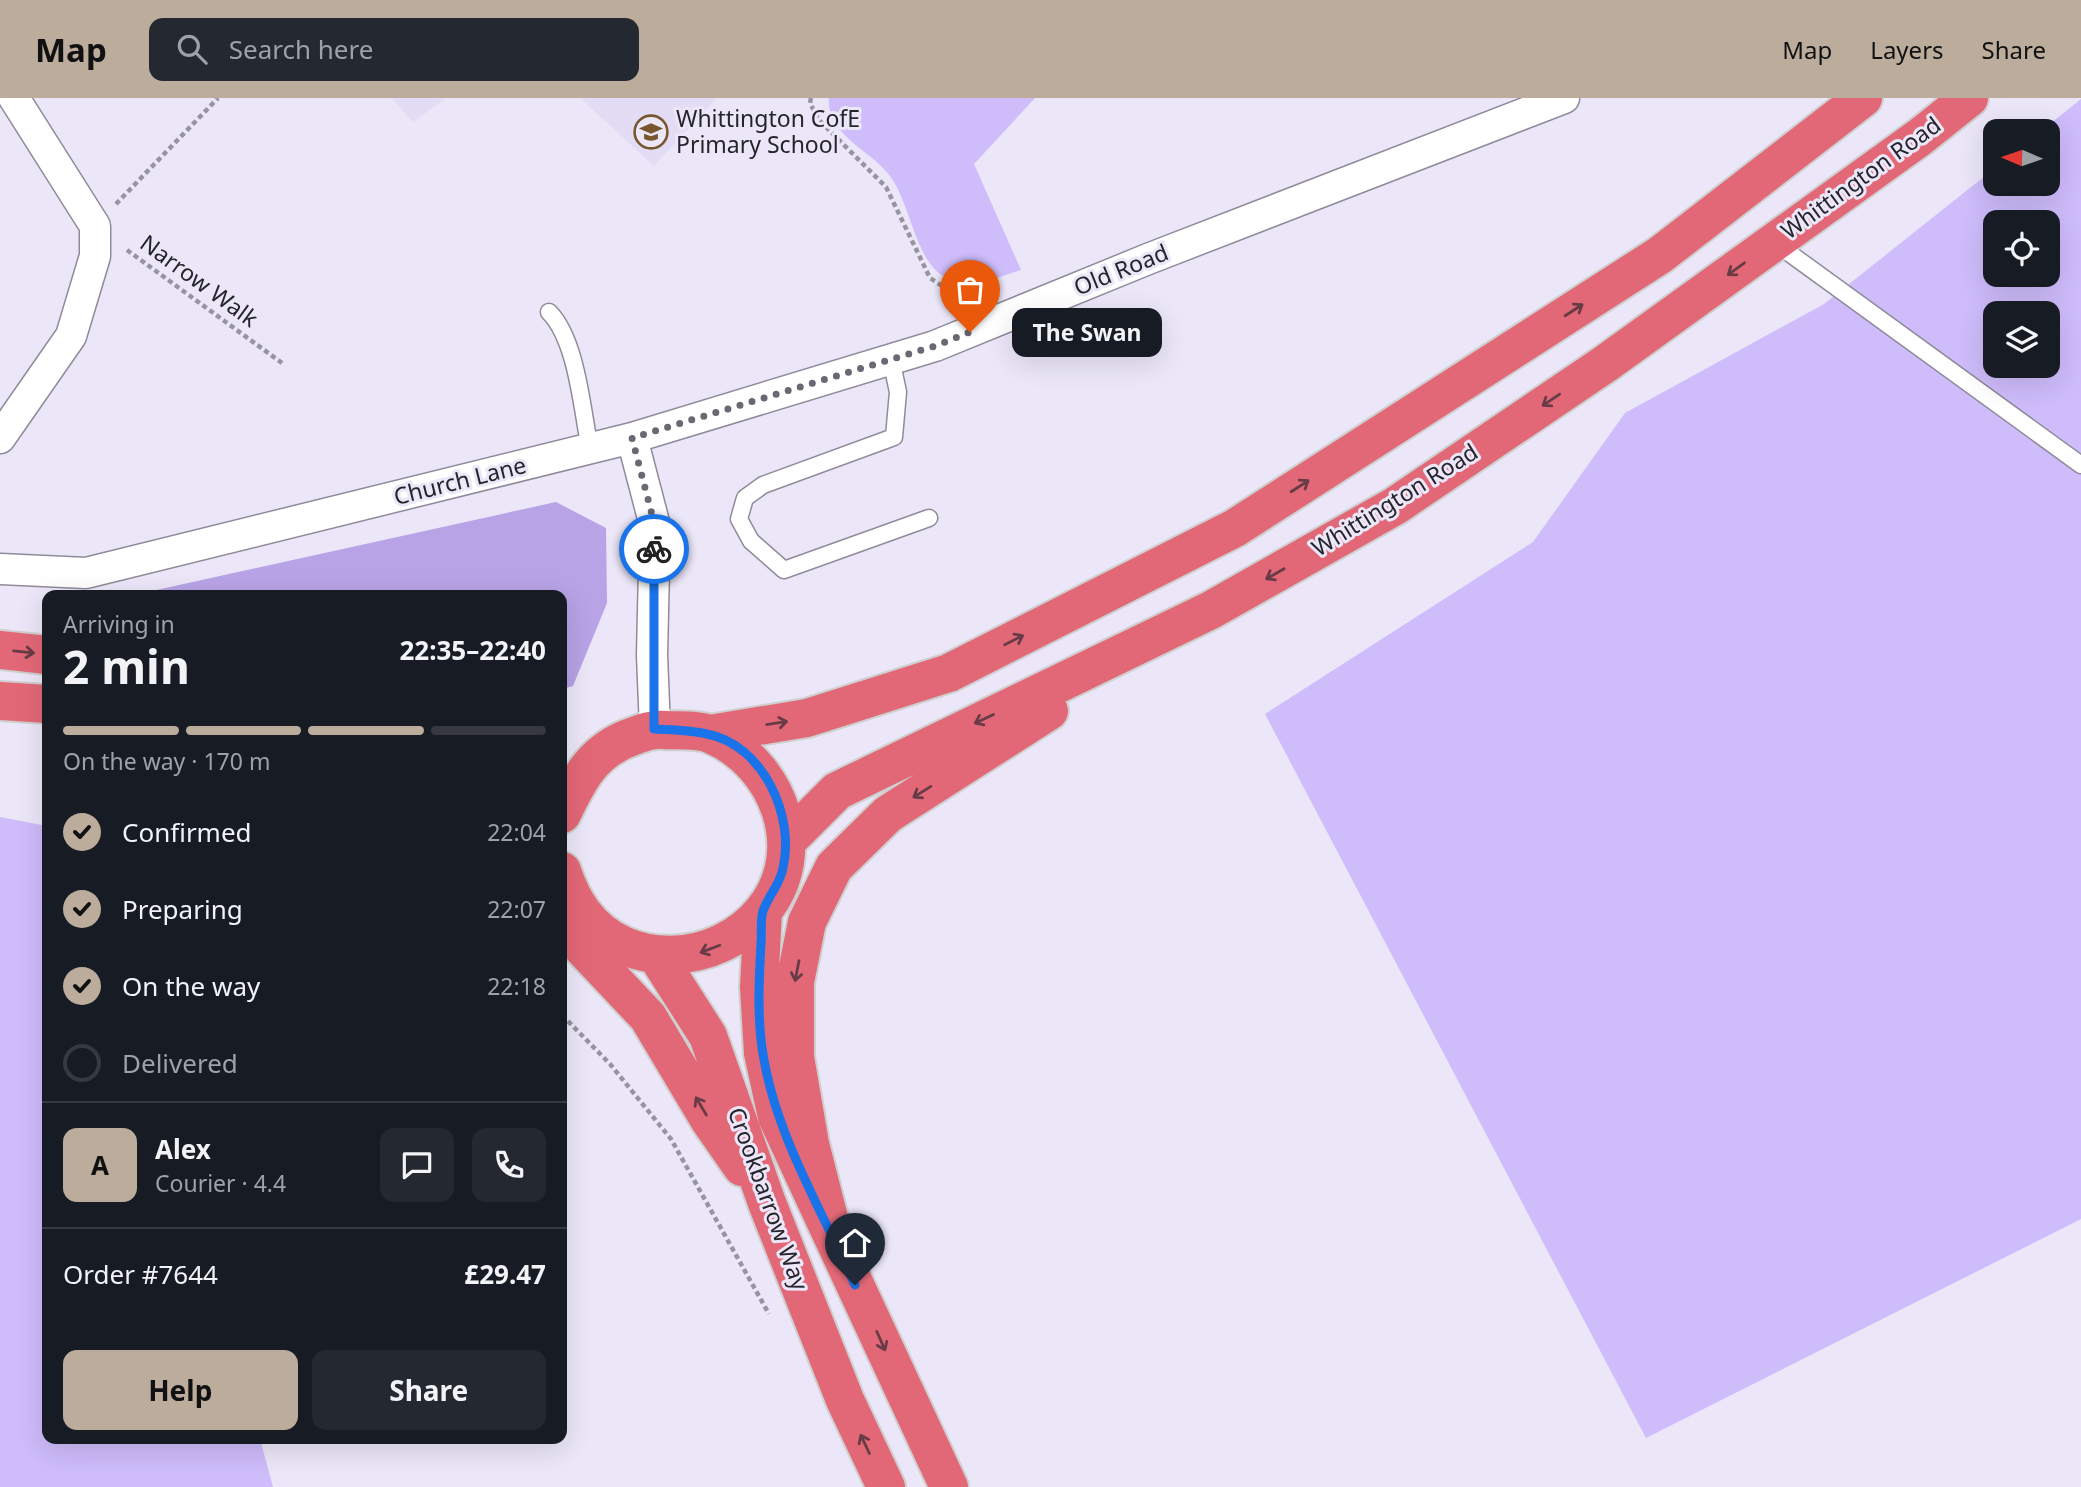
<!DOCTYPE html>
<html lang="en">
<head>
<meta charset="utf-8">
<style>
  body { margin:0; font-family:"Noto Sans",sans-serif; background:#242831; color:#f1f3f6; height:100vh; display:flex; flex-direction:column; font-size:26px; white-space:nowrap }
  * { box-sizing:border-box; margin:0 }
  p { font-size:23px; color:#9ea1a6 }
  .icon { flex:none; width:38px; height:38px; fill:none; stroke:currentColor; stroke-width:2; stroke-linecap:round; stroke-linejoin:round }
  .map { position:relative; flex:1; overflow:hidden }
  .drawer { position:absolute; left:42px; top:492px; width:525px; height:854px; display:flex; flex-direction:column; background:#171b24; border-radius:14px; box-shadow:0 7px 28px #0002 }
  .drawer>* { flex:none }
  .needle { width:46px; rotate:272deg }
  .tools { position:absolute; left:1983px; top:21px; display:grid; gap:14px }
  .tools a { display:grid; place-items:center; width:77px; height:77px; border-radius:14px; background:#171b24; box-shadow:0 7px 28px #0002; font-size:35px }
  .pin { position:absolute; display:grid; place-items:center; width:60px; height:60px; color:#fff; margin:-72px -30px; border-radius:50% 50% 50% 0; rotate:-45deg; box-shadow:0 0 7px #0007 }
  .pin .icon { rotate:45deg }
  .courier { position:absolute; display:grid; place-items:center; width:70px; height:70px; margin:-35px; border:5px solid #1a73e8; border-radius:50%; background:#fff; color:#222; box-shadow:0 2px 9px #0007 }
  .bubble { position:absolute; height:49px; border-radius:14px; background:#171b24; box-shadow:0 7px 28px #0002; font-size:23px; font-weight:700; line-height:49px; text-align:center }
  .overview em { font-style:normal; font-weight:700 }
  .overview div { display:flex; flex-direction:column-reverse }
  .overview { display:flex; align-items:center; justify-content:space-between; height:119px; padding:0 21px }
  h1 { font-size:46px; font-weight:700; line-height:52px }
  .bar { display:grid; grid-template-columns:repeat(4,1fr); gap:10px 7px; align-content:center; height:84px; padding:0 21px }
  .bar i { height:9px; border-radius:5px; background:#363941 }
  .bar .active { background:#bbac9c }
  .bar p { grid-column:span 4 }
  .line { display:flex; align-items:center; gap:18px; padding:0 21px; border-top:2px solid #363941 }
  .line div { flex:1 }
  .round { display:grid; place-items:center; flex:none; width:74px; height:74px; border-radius:14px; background:#242831 }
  ol { padding:0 21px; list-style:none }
  li { display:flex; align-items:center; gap:21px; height:77px }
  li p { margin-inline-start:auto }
  li .icon { padding:7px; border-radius:50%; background:#bbac9c; color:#111; stroke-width:4 }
  li:last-child { color:#9ea1a6 }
  li i { width:38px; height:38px; border:4px solid #363941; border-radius:50% }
  .primary-button { display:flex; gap:14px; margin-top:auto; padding:14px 21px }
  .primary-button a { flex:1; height:80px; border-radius:14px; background:#bbac9c; color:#111; font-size:28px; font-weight:700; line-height:80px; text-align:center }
  .primary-button a+a { background:#242831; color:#f1f3f6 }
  header { display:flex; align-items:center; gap:42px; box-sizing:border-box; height:98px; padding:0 35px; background:#bbac9c; color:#111 }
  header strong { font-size:33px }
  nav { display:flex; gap:38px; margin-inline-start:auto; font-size:24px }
  .search { width:490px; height:63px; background:#242831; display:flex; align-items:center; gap:18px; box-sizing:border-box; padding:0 24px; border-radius:14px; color:#9ea1a6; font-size:26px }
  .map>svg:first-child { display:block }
  .built { fill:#e2dcf4 }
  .green { fill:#cebcfb; fill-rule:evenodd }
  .forest { fill:#b7a3e6 }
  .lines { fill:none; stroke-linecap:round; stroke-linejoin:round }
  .lane-casing { stroke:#8f8b9b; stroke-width:19 }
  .street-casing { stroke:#8f8b9b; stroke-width:33 }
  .highway-casing { stroke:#cfcfd0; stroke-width:42 }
  .path { stroke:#9794a1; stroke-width:4.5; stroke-dasharray:5 3.5; stroke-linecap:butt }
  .lane { stroke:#fff; stroke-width:16 }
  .street { stroke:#fff; stroke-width:30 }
  .highway { stroke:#e36877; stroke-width:38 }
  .oneway { stroke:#683c46 }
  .done { stroke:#6b6873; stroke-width:7; stroke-dasharray:0 12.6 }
  .route { stroke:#1a73e8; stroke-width:9 }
  .labels { text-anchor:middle; stroke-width:6; stroke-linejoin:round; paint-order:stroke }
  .poi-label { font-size:23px; fill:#26242b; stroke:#ebe7f8; text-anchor:start }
  .street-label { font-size:23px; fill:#26242b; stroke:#ebe7f8 }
</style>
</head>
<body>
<header>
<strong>Map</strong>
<div class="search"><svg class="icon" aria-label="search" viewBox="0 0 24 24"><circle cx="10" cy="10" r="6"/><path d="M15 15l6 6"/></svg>Search here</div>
<nav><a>Map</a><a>Layers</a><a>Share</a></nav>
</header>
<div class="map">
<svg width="2081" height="1389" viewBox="0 0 2081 1389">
  <rect width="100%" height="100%" fill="#ebe7f8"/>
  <path class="built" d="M 391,0 L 446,0 L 413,24 Z
    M 580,0 L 717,0 L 654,68 Z"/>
  <path class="green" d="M 829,0 L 1035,0 L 974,66 L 1021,172 C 998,179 967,193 943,178 C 915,161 910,104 890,78 C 871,52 826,37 829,0 Z
    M 2081,1 L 2081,1121 L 1646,1340 L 1265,616 L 1533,444 L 1625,315 L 1824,206 L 1995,70 L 1995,86 L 2048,86 L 2048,33 L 2041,33 ZM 1995,124 L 2048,124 L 2048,177 L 1995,177 ZM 1995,215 L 2048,215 L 2048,268 L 1995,268 Z
    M 0,719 L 47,728 L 47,1340 L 260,1341 L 273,1389 L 0,1389 Z"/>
  <path class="forest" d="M 556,404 L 606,430 L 607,505 L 573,588 L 562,591 L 562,497 L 134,497 Z"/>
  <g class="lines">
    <defs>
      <path id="lane" d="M 1774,144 L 2081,367
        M 549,214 C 577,242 582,312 590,351
        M 891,261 L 898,294 L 894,339 L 763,387 L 745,400 L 739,421 L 751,443 L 784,472 L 929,420"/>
      <path id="street" d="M 0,340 L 71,238 L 95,158 L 95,128 L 14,0
        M 632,340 L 655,428 L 652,557 L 655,631
        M 0,471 L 86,475 L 632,340 L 935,248 L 1148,161 L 1564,0"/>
      <path id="highway" d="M 0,552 L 47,557
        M 0,603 L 47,606
        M 710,636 L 807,620 L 949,575 L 1235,430 L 1660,157 L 1863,0
        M 562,716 C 579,680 594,651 634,638 C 645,634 653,631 665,632 C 679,633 699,631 712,637 C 778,665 812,753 763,813 C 718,868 627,874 583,815 C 573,802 567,788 562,773
        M 787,743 L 837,693 L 1211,512 L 1395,408 L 1605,266 L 1920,39 L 1969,0
        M 763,813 L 759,889 L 763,955 L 777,1019 L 949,1389
        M 562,828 L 648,919 L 710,1023 L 742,1069
        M 657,858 L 708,938 L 767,1105 L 845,1302 L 886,1389
        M 833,1136 L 810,1046 L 795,959 L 795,884 L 807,824 L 834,769 L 888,716 L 1049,613"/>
    </defs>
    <use href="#lane" class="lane-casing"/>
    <use href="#street" class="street-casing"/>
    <use href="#highway" class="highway-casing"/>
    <path class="path" d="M 811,0 L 810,5 L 818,21 L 886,89 L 930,180 L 965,203
      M 116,106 L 218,0
      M 127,152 L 282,265
      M 562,917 L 610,966 L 671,1041 L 769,1216"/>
    <use href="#lane" class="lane"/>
    <use href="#street" class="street"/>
    <use href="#highway" class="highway"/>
  </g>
  <defs><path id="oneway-shaft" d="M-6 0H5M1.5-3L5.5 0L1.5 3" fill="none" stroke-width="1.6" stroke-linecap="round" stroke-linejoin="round" transform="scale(1.75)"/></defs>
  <g class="oneway">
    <use href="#oneway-shaft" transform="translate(1736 171) rotate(144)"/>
    <use href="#oneway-shaft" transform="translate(1574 212) rotate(-33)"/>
    <use href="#oneway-shaft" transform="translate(1551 302) rotate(146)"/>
    <use href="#oneway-shaft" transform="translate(1300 388) rotate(-33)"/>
    <use href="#oneway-shaft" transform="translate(1275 476) rotate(150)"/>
    <use href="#oneway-shaft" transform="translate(1014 542) rotate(-27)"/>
    <use href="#oneway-shaft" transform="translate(24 554) rotate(6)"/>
    <use href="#oneway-shaft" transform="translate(984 621) rotate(155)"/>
    <use href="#oneway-shaft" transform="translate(777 625) rotate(-9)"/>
    <use href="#oneway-shaft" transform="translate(922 694) rotate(148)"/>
    <use href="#oneway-shaft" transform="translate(710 851) rotate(159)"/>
    <use href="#oneway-shaft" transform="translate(797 873) rotate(101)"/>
    <use href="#oneway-shaft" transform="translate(701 1008) rotate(-121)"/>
    <use href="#oneway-shaft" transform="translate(881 1243) rotate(66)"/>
    <use href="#oneway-shaft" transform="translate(865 1346) rotate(-115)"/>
  </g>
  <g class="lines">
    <path class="done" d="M 654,451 L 655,428 L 632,340 L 935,248 L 970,234"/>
    <path class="route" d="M 654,451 L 654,631 C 672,632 690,632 707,636 C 764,647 795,719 783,770 C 780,787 768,798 763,813 C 760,822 762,836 761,845 C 759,882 757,920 763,956 C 776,1038 822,1112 855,1187"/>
  </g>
  <defs>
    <symbol id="school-ring" viewBox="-11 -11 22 22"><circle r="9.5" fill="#ebe7f8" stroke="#78562e" stroke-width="1.5"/><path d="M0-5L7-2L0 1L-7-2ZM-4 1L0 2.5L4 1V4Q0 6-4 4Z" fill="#78562e"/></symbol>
  </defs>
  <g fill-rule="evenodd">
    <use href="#school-ring" x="632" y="15" width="38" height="38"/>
  </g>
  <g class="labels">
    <g class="poi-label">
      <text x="676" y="29">Whittington CofE<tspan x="676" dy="26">Primary School</tspan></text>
    </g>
    <g class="street-label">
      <text transform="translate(1861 80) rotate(-36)" y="8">Whittington Road</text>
      <text transform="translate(1121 172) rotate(-22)" y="8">Old Road</text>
      <text transform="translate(199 183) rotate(36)" y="8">Narrow Walk</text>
      <text transform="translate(460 383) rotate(-14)" y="8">Church Lane</text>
      <text transform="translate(1395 402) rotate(-32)" y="8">Whittington Road</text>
      <text transform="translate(768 1101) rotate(70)" y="8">Crookbarrow Way</text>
    </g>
  </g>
</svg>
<div class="tools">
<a><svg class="needle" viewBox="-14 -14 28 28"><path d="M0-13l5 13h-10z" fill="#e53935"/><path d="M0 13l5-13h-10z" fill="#9ea1a6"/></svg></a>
<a><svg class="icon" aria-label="locate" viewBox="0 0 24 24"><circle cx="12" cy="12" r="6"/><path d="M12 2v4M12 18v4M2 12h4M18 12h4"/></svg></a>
<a><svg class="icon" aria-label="layers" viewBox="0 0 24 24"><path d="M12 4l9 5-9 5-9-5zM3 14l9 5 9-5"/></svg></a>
</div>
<div class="pin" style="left:970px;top:234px;background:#ea580c"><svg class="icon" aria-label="bag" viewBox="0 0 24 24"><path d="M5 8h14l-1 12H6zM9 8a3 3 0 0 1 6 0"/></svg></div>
<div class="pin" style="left:855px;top:1187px;background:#1f2937"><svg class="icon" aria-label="home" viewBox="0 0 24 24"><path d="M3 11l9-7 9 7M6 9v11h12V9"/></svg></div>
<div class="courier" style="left:654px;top:451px"><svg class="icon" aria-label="bike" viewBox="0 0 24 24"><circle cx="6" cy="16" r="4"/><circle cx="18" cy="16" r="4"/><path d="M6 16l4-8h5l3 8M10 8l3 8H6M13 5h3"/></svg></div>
<div class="bubble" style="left:1012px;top:210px;width:150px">The Swan</div>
<section class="drawer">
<div class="overview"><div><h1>2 min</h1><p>Arriving in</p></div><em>22:35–22:40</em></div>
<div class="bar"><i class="active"></i><i class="active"></i><i class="active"></i><i></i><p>On the way · 170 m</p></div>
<ol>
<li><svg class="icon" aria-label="check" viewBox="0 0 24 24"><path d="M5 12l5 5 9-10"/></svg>Confirmed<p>22:04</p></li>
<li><svg class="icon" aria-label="check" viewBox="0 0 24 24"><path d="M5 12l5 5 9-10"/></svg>Preparing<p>22:07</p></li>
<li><svg class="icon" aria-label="check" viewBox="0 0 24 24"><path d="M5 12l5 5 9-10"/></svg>On the way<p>22:18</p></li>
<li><i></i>Delivered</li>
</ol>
<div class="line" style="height:126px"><b class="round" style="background:#bbac9c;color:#111">A</b><div><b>Alex</b><p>Courier · 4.4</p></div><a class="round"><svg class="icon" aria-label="chat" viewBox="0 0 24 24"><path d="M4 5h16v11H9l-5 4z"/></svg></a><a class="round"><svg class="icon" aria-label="phone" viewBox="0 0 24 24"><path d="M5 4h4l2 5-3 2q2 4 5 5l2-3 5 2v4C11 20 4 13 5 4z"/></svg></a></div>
<div class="line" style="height:91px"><div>Order #7644</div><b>£29.47</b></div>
<div class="primary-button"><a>Help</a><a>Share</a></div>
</section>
</div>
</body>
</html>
